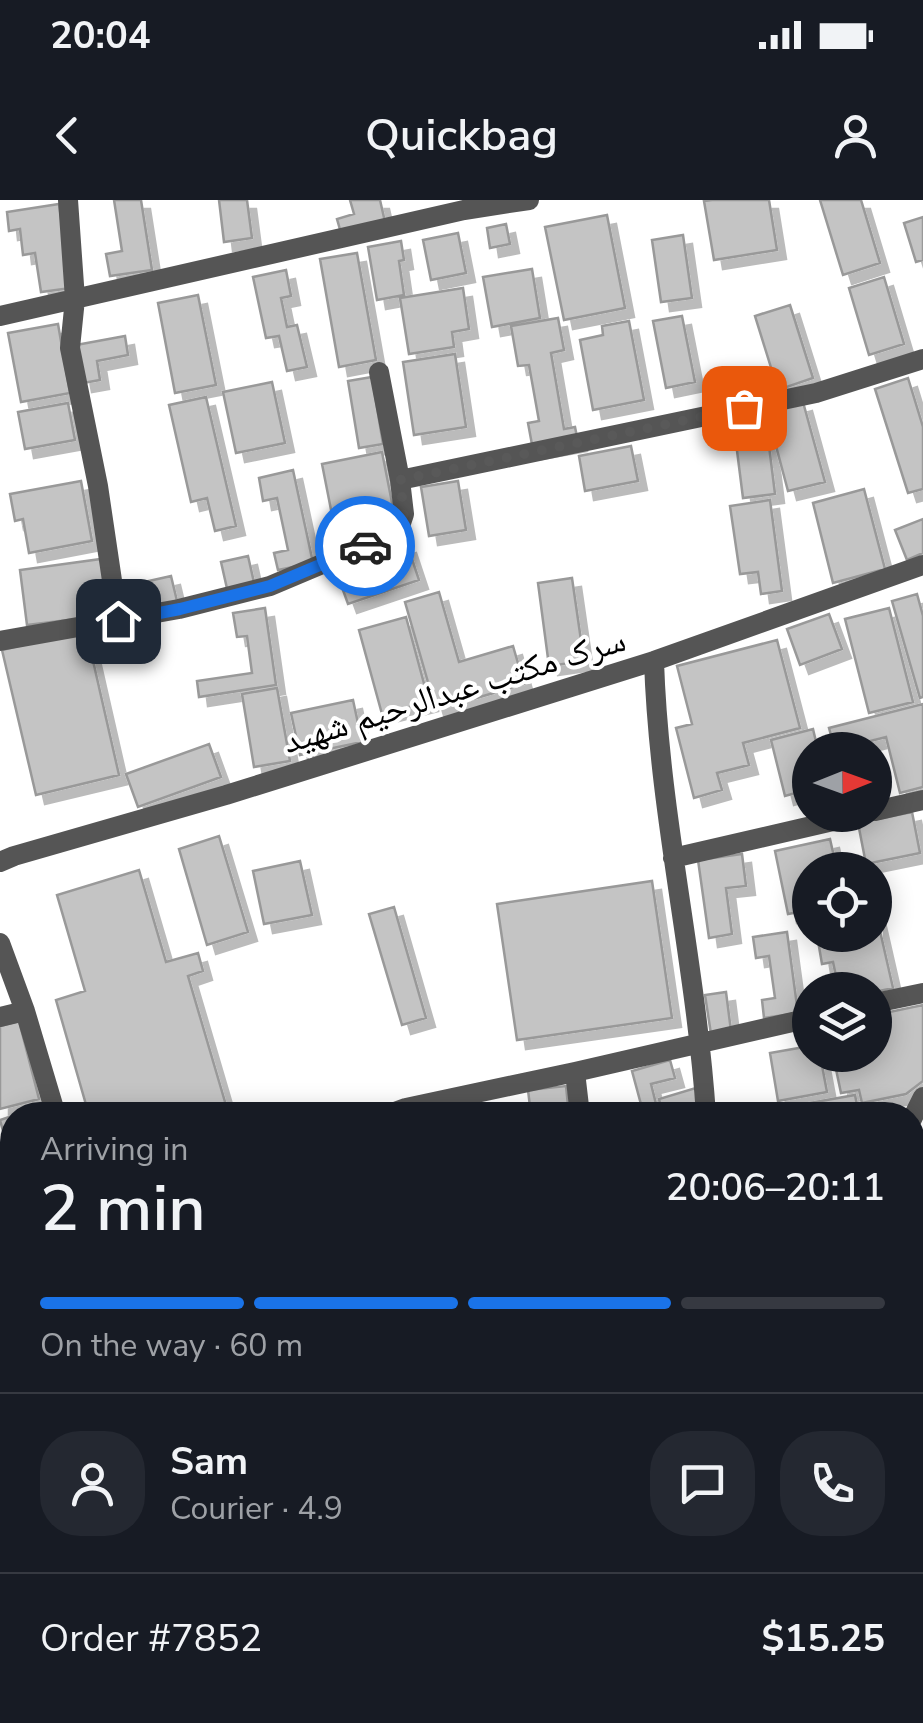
<!DOCTYPE html>
<html lang="en">
<head>
<meta charset="utf-8">
<style>
  body { margin:0; font-family:"Nunito Sans","Noto Naskh Arabic",sans-serif; background:#242831; color:#f1f3f6; height:100vh; display:flex; flex-direction:column; font-size:38px; white-space:nowrap }
  * { box-sizing:border-box; margin:0 }
  p { font-size:32px; color:#9ea1a6 }
  .icon { flex:none; width:55px; height:55px; fill:none; stroke:currentColor; stroke-width:2; stroke-linecap:round; stroke-linejoin:round }
  .map { position:relative; flex:1; overflow:hidden }
  .panel { position:absolute; left:0px; top:902px; width:925px; height:622px; display:flex; flex-direction:column; background:#171b24; border-radius:40px 40px 0 0; box-shadow:0 5px 25px #0003 }
  .panel>* { flex:none }
  .needle { width:65px; rotate:89deg }
  .tools { position:absolute; left:792px; top:532px; display:grid; gap:20px }
  .tools a { display:grid; place-items:center; width:100px; height:100px; border-radius:50%; background:#171b24; box-shadow:0 5px 25px #0003; font-size:50px }
  .pin { position:absolute; display:grid; place-items:center; width:85px; height:85px; color:#fff; margin:-42px; border-radius:20px; box-shadow:0 5px 15px #0006 }
  .courier { position:absolute; display:grid; place-items:center; width:100px; height:100px; margin:-50px; border:8px solid #1a73e8; border-radius:50%; background:#fff; color:#222; box-shadow:0 2px 12px #0007 }
  .head em { font-style:normal; font-weight:600 }
  .head div { display:flex; flex-direction:column-reverse }
  .head { display:flex; align-items:center; justify-content:space-between; height:170px; padding:0 40px }
  h1 { font-size:65px; font-weight:600; line-height:75px }
  .bar { display:grid; grid-template-columns:repeat(4,1fr); gap:15px 10px; align-content:center; height:120px; padding:0 40px }
  .bar i { height:12px; border-radius:8px; background:#363941 }
  .bar .on { background:#1a73e8 }
  .bar p { grid-column:span 4 }
  .line { display:flex; align-items:center; gap:25px; padding:0 40px; border-top:2px solid #363941 }
  .line div { flex:1 }
  .round { display:grid; place-items:center; flex:none; width:105px; height:105px; border-radius:40px; background:#242831 }
  .status { display:flex; justify-content:space-between; align-items:center; height:70px; padding:0 50px; background:#171b24; direction:ltr }
  .status svg { height:28px; fill:currentColor }
  header { display:flex; justify-content:space-between; align-items:center; height:130px; padding:0 40px; background:#171b24; font-size:45px; font-weight:600 }
  .map>svg:first-child { display:block }
  .green { fill:#dcdcdc }
  .building { fill:#c4c4c4; stroke:#999; stroke-width:2.5; filter:url(#shadow) }
  .lines { fill:none; stroke-linecap:round; stroke-linejoin:round }
  .minor { stroke:#555; stroke-width:20 }
  .done { stroke:#595959; stroke-width:10; stroke-dasharray:0 18 }
  .route { stroke:#1a73e8; stroke-width:12 }
  .labels { text-anchor:middle; stroke-width:8; stroke-linejoin:round; paint-order:stroke }
  .street-label { font-size:35px; fill:#000; stroke:#fff }
</style>
</head>
<body>
<div class="status"><b>20:04</b><svg viewBox="0 0 49 12"><path d="M0 12V9h3v3zM5 12V6h3v6zM10 12V3h3v9zM15 12V0h3v12zM26 1h20v11H26zM47 4h2v5h-2z"/></svg></div>
<header><svg class="icon" aria-label="back" viewBox="0 0 24 24"><path d="M15 5l-7 7 7 7"/></svg>Quickbag<svg class="icon" aria-label="person" viewBox="0 0 24 24"><circle cx="12" cy="8" r="4"/><path d="M4 21q1-7 8-7t8 7"/></svg></header>
<div class="map">
<svg width="923" height="1523" viewBox="0 0 923 1523">
  <defs>
    <filter id="shadow"><feDropShadow dx="9" dy="9" stdDeviation="0" flood-color="#0004"/></filter>
  </defs>
  <rect width="100%" height="100%" fill="#fff"/>
  <path class="green" d="M 12,1029 L 12,1259 L 0,1263 L 0,1031 Z"/>
  <path class="building" d="M 114,0 L 141,0 L 152,70 L 110,76 L 106,54 L 122,51 Z
    M 219,0 L 247,0 L 252,38 L 224,42 Z
    M 350,0 L 380,0 L 385,22 L 341,33 L 337,19 L 354,14 Z
    M 712,0 L 769,0 L 777,50 L 714,60 L 704,1 Z
    M 820,0 L 861,0 L 880,63 L 843,75 Z
    M 59,4 L 71,88 L 41,92 L 35,53 L 23,55 L 20,29 L 9,31 L 7,12 Z
    M 607,15 L 625,108 L 564,120 L 545,27 Z
    M 923,17 L 923,60 L 916,62 L 904,23 Z
    M 506,24 L 510,44 L 490,48 L 487,28 Z
    M 458,33 L 466,73 L 431,80 L 423,40 Z
    M 683,35 L 692,98 L 661,102 L 652,40 Z
    M 401,41 L 404,60 L 399,61 L 404,95 L 377,100 L 368,47 Z
    M 357,53 L 376,160 L 339,167 L 320,59 Z
    M 532,69 L 540,118 L 492,127 L 483,77 Z
    M 286,70 L 291,96 L 281,98 L 287,127 L 297,125 L 307,167 L 287,171 L 279,136 L 266,138 L 253,77 Z
    M 884,77 L 904,144 L 869,155 L 849,88 Z
    M 463,88 L 469,129 L 452,132 L 454,147 L 409,154 L 400,98 Z
    M 198,95 L 216,185 L 175,193 L 158,103 Z
    M 790,105 L 813,178 L 778,190 L 755,116 Z
    M 682,116 L 695,182 L 666,188 L 653,121 Z
    M 558,118 L 564,150 L 551,153 L 564,229 L 575,227 L 578,242 L 533,250 L 528,223 L 539,221 L 529,165 L 518,166 L 511,126 Z
    M 629,121 L 644,200 L 593,210 L 580,140 L 603,135 L 602,126 Z
    M 58,124 L 70,193 L 21,202 L 8,133 Z
    M 125,136 L 128,155 L 97,161 L 100,180 L 83,183 L 76,145 Z
    M 455,154 L 466,227 L 414,235 L 403,162 Z
    M 372,177 L 383,244 L 359,248 L 348,181 Z
    M 908,178 L 923,227 L 923,289 L 908,293 L 875,189 Z
    M 272,182 L 285,243 L 236,253 L 223,192 Z
    M 206,197 L 236,326 L 215,331 L 207,298 L 191,302 L 169,205 Z
    M 803,202 L 825,282 L 788,291 L 767,212 Z
    M 68,203 L 75,240 L 25,249 L 18,212 Z
    M 766,222 L 775,294 L 743,298 L 734,227 Z
    M 631,246 L 638,281 L 585,291 L 579,256 Z
    M 382,252 L 395,318 L 335,330 L 322,264 Z
    M 293,270 L 313,363 L 278,370 L 274,353 L 288,350 L 277,298 L 263,301 L 259,278 Z
    M 81,281 L 92,341 L 29,353 L 23,319 L 15,321 L 10,294 Z
    M 458,281 L 466,330 L 429,336 L 421,287 Z
    M 864,289 L 885,369 L 833,383 L 813,303 Z
    M 770,300 L 782,391 L 761,394 L 758,372 L 740,374 L 730,306 Z
    M 923,319 L 923,353 L 907,360 L 895,330 Z
    M 407,344 L 419,380 L 348,404 L 335,368 Z
    M 248,356 L 255,387 L 228,393 L 221,362 Z
    M 101,359 L 109,415 L 27,425 L 20,370 Z
    M 171,376 L 177,401 L 146,409 L 140,383 Z
    M 572,378 L 584,461 L 549,466 L 538,383 Z
    M 439,392 L 459,462 L 513,446 L 524,484 L 436,510 L 405,402 Z
    M 917,394 L 923,416 L 923,497 L 920,498 L 892,401 Z
    M 265,408 L 276,485 L 199,497 L 197,481 L 252,473 L 247,436 L 237,437 L 233,413 Z
    M 889,408 L 913,502 L 869,513 L 845,419 Z
    M 829,414 L 842,449 L 800,465 L 787,429 Z
    M 406,417 L 429,502 L 382,514 L 359,430 Z
    M 86,430 L 119,575 L 36,595 L 2,450 Z
    M 777,440 L 800,528 L 743,543 L 749,565 L 717,573 L 722,590 L 694,598 L 676,528 L 692,524 L 677,466 Z
    M 277,488 L 290,561 L 254,567 L 242,494 Z
    M 353,500 L 362,542 L 300,555 L 291,513 Z
    M 923,504 L 923,587 L 900,593 L 886,537 L 835,550 L 829,528 Z
    M 813,529 L 818,550 L 810,550 L 810,589 L 785,596 L 771,540 Z
    M 209,544 L 221,577 L 138,607 L 126,574 Z
    M 912,612 L 920,653 L 866,664 L 858,623 Z
    M 219,636 L 248,732 L 207,745 L 179,649 Z
    M 830,639 L 837,670 L 810,670 L 810,710 L 788,714 L 775,651 Z
    M 742,654 L 746,686 L 726,688 L 732,734 L 709,738 L 698,660 Z
    M 300,661 L 312,715 L 264,724 L 253,671 Z
    M 139,670 L 166,762 L 198,753 L 203,771 L 188,776 L 228,912 L 238,909 L 240,915 L 89,915 L 56,800 L 85,791 L 57,695 Z
    M 652,681 L 672,818 L 517,840 L 497,704 Z
    M 394,707 L 426,818 L 402,825 L 369,714 Z
    M 875,709 L 893,788 L 875,792 L 875,790 L 839,790 L 833,762 L 822,764 L 817,735 L 875,735 Z
    M 787,732 L 798,813 L 764,818 L 762,800 L 775,798 L 769,756 L 756,758 L 753,737 Z
    M 726,792 L 731,831 L 711,834 L 705,795 Z
    M 923,805 L 923,881 L 906,894 L 862,903 L 859,890 L 841,893 L 833,855 L 875,855 L 875,815 Z
    M 19,821 L 39,899 L 0,909 L 0,826 Z
    M 810,846 L 810,855 L 820,855 L 827,892 L 778,901 L 770,853 Z
    M 670,860 L 675,878 L 651,884 L 656,904 L 642,908 L 632,871 Z
    M 566,886 L 569,915 L 531,915 L 528,890 Z
    M 699,887 L 705,908 L 684,915 L 663,915 L 659,899 Z
    M 855,895 L 859,915 L 795,915 L 793,906 Z
    M 474,903 L 477,915 L 426,915 L 425,914 Z
    M 640,905 L 643,915 L 610,915 L 610,914 Z
    M 44,907 L 46,915 L 17,915 Z
    M 12,916 L 12,964 L 0,920 Z
    M 920,1025 L 923,1026 L 923,1077 L 914,1076 Z
    M 916,1231 L 923,1233 L 923,1262 L 912,1259 L 912,1244 Z
    M 922,1301 L 923,1301 L 923,1352 L 916,1352 Z
    M 0,1348 L 12,1390 L 12,1462 L 0,1465 Z
    M 912,1366 L 923,1369 L 923,1438 L 918,1458 L 912,1457 Z
    M 923,1460 L 923,1523 L 905,1523 L 908,1512 L 912,1512 L 912,1496 Z
    M 15,1512 L 77,1512 L 43,1523 L 18,1523 Z
    M 87,1512 L 90,1512 L 93,1523 L 56,1523 Z
    M 151,1512 L 175,1512 L 179,1523 L 155,1523 Z
    M 215,1512 L 238,1512 L 242,1523 L 219,1523 Z
    M 318,1512 L 346,1512 L 352,1523 L 324,1523 Z
    M 377,1512 L 403,1512 L 406,1523 L 380,1523 Z
    M 822,1512 L 850,1512 L 849,1523 L 821,1523 Z
    M 871,1512 L 898,1512 L 896,1523 L 870,1517 Z
    M 514,1514 L 530,1516 L 529,1523 L 513,1523 Z
    M 568,1514 L 600,1517 L 599,1523 L 567,1523 Z"/>
  <g class="lines">
    <path class="minor" d="M 68,0 L 75,99 L 70,148 L 98,286 L 118,421
      M 0,116 L 464,10 L 529,0
      M 400,280 L 816,193 L 923,159
      M 0,441 L 179,409 L 270,386 L 398,332 L 404,314 L 400,280 L 379,172
      M 654,461 C 659,614 696,763 706,915
      M 875,611 L 923,600
      M 673,658 L 859,615
      M 0,662 L 14,656 L 226,595 L 654,461 L 923,365
      M 0,743 L 25,811 L 56,915
      M 875,803 L 923,793
      M 0,817 L 25,811
      M 575,872 L 580,915
      M 387,915 L 406,908 L 575,872 L 810,818
      M 912,919 L 923,897
      M 0,1016 L 12,1014
      M 912,1214 L 923,1139
      M 912,1355 L 923,1358
      M 278,1512 L 283,1523
      M 657,1512 L 775,1523
      M 805,1512 L 807,1523
      M 446,1523 L 454,1512"/>
  </g>
  <g class="lines">
    <path class="done" d="M 365,346 L 398,332 L 404,314 L 400,280 L 744,208"/>
    <path class="route" d="M 118,421 L 180,409 L 270,386 L 365,346"/>
  </g>
  <g class="labels">
    <g class="street-label">
      <text transform="translate(454 490) rotate(-17)" y="12">سرک مکتب عبدالرحیم شهید</text>
    </g>
  </g>
</svg>
<div class="tools">
<a><svg class="needle" viewBox="-14 -14 28 28"><path d="M0-13l5 13h-10z" fill="#e53935"/><path d="M0 13l5-13h-10z" fill="#9ea1a6"/></svg></a>
<a><svg class="icon" aria-label="locate" viewBox="0 0 24 24"><circle cx="12" cy="12" r="6"/><path d="M12 2v4M12 18v4M2 12h4M18 12h4"/></svg></a>
<a><svg class="icon" aria-label="layers" viewBox="0 0 24 24"><path d="M12 4l9 5-9 5-9-5zM3 14l9 5 9-5"/></svg></a>
</div>
<div class="pin" style="left:744px;top:208px;background:#ea580c"><svg class="icon" aria-label="bag" viewBox="0 0 24 24"><path d="M5 8h14l-1 12H6zM9 8a3 3 0 0 1 6 0"/></svg></div>
<div class="pin" style="left:118px;top:421px;background:#1f2937"><svg class="icon" aria-label="home" viewBox="0 0 24 24"><path d="M3 11l9-7 9 7M6 9v11h12V9"/></svg></div>
<div class="courier" style="left:365px;top:346px"><svg class="icon" aria-label="car" viewBox="0 0 24 24"><path d="M5 17H2v-5l4-1 3-4h7l3 4 3 1v5h-3M9 17h6M6 11h13"/><circle cx="7" cy="17" r="2"/><circle cx="17" cy="17" r="2"/></svg></div>
<section class="panel">
<div class="head"><div><h1>2 min</h1><p>Arriving in</p></div><em>20:06–20:11</em></div>
<div class="bar"><i class="on"></i><i class="on"></i><i class="on"></i><i></i><p>On the way · 60 m</p></div>
<div class="line" style="height:180px"><a class="round"><svg class="icon" aria-label="person" viewBox="0 0 24 24"><circle cx="12" cy="8" r="4"/><path d="M4 21q1-7 8-7t8 7"/></svg></a><div><b>Sam</b><p>Courier · 4.9</p></div><a class="round"><svg class="icon" aria-label="chat" viewBox="0 0 24 24"><path d="M4 5h16v11H9l-5 4z"/></svg></a><a class="round"><svg class="icon" aria-label="phone" viewBox="0 0 24 24"><path d="M5 4h4l2 5-3 2q2 4 5 5l2-3 5 2v4C11 20 4 13 5 4z"/></svg></a></div>
<div class="line" style="height:130px"><div>Order #7852</div><b>$15.25</b></div>
</section>
</div>
</body>
</html>
